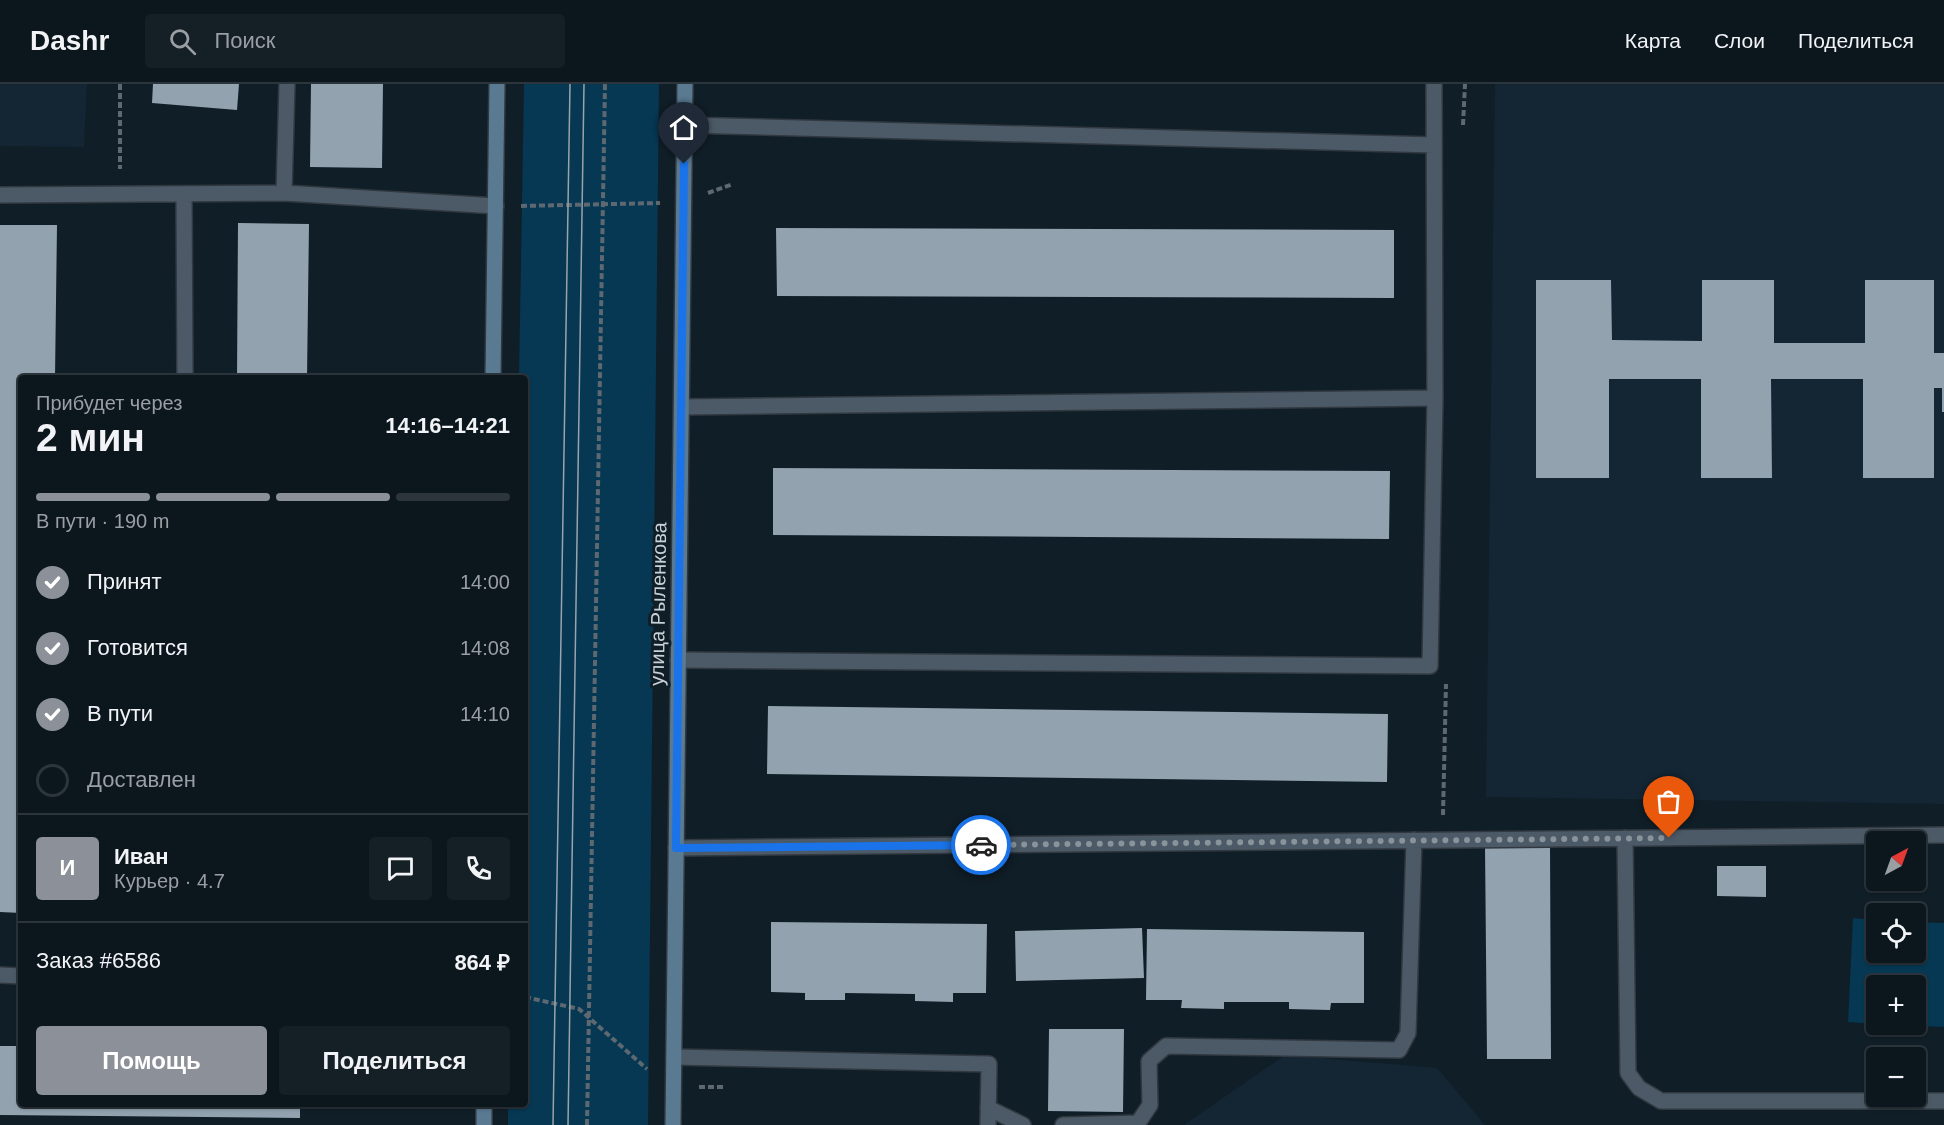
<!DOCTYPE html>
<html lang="ru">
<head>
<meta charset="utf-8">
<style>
  body { margin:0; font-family:Arial,sans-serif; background:#151f26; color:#f1f3f6; height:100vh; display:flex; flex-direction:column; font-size:22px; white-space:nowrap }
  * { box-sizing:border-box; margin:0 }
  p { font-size:20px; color:#9a9fa4 }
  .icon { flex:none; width:33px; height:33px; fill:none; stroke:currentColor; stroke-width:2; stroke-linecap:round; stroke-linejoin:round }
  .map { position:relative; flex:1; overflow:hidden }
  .panel { position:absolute; left:18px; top:291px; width:510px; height:732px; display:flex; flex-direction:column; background:#0c161d; border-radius:6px; box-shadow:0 2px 4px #0004,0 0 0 2px #2c353b }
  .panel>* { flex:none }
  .needle { width:39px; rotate:41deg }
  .controls { position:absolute; left:1866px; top:747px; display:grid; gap:12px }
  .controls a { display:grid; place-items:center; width:60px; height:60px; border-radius:6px; background:#0c161d; box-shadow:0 2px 4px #0004,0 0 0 2px #2c353b; font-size:30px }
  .pin { position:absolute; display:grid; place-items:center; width:51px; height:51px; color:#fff; margin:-62px -26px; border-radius:50% 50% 50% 0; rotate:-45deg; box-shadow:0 0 6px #0007 }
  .pin .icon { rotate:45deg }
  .courier { position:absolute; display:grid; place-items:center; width:60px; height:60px; margin:-30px; border:4px solid #1a73e8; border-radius:50%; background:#fff; color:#222; box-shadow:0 2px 8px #0007 }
  .head em { font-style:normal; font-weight:800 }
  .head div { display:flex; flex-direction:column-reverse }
  .head { display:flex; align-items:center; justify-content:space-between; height:102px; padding:0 18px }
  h1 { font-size:39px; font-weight:800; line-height:45px }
  .bar { display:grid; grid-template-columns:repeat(4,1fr); gap:9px 6px; align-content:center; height:72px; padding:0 18px }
  .bar i { height:8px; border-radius:4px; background:#2c353b }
  .bar .current { background:#8c9099 }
  .bar p { grid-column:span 4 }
  .line { display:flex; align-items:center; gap:15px; padding:0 18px; border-top:2px solid #2c353b }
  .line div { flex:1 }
  .round { display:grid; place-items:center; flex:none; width:63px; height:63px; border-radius:6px; background:#151f26 }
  ol { padding:0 18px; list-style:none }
  li { display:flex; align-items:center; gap:18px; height:66px }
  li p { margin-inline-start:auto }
  li .icon { padding:6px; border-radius:50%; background:#8c9099; color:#fff; stroke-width:4 }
  li:last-child { color:#9a9fa4 }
  li i { width:33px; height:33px; border:3px solid #2c353b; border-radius:50% }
  .cta { display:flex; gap:12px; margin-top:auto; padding:12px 18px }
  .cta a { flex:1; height:69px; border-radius:6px; background:#8c9099; color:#fff; font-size:24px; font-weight:800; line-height:69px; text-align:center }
  .cta a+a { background:#151f26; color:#f1f3f6 }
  header { display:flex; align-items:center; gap:36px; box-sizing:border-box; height:84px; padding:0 30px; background:#0c161d; border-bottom:2px solid #2c353b }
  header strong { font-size:28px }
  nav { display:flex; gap:33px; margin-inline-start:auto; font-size:21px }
  .search { width:420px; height:54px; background:#151f26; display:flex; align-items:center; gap:15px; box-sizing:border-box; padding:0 21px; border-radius:6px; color:#9a9fa4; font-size:22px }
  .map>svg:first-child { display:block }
  .built { fill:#142634 }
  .green { fill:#063753 }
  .building { fill:#92a3af }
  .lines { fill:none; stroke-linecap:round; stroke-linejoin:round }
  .service-casing { stroke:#313840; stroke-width:18 }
  .secondary-casing { stroke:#313840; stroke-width:18 }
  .path { stroke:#5d6871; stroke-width:4; stroke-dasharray:6 3; stroke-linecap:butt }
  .service { stroke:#4b5a66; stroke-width:15 }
  .secondary { stroke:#5a7a92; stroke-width:15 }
  .tram { stroke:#9ba4ac; stroke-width:1.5 }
  .done { stroke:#89939b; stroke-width:6; stroke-dasharray:0 10.8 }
  .route { stroke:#1a73e8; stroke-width:8 }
  .labels { text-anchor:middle; stroke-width:6; stroke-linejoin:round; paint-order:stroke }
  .street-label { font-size:20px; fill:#cad2d9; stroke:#101e27 }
</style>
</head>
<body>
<header>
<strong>Dashr</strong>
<div class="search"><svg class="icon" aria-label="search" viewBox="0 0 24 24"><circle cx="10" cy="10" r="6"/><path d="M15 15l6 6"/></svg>Поиск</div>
<nav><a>Карта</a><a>Слои</a><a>Поделиться</a></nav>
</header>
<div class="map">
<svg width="1944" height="1041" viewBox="0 0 1944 1041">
  <rect width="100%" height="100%" fill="#101e27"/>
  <path class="built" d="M 0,0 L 87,0 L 84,63 L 0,62 Z
    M 1495,0 L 1944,0 L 1944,720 L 1486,713 Z
    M 1285,971 L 1437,984 L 1485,1041 L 1184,1041 Z"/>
  <path class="green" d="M 524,0 L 659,0 L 648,1041 L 508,1041 L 508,1020 L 525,1020 L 525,294 L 519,294 Z
    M 1853,834 L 1876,836 L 1876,868 L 1916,868 L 1916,838 L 1944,839 L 1944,943 L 1894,941 L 1916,940 L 1916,902 L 1876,902 L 1876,940 L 1848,938 Z"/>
  <path class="building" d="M 153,0 L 239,0 L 237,26 L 152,19 Z
    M 311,0 L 383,0 L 382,84 L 310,83 Z
    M 238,139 L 309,140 L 307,294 L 237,294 Z
    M 0,141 L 57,141 L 55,294 L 21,294 L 21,829 L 0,828 Z
    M 776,144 L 1394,146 L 1394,214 L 777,212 Z
    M 1536,196 L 1611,196 L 1612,256 L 1702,257 L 1702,196 L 1774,196 L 1774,259 L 1865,259 L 1865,196 L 1934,196 L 1934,269 L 1944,269 L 1944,328 L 1942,328 L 1942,304 L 1934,304 L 1934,394 L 1863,394 L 1863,295 L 1771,295 L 1772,394 L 1701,394 L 1701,295 L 1609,295 L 1609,394 L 1536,394 Z
    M 773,384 L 1390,387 L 1389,455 L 773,451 Z
    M 768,622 L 1388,630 L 1387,698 L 767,690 Z
    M 1550,761 L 1551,975 L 1487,975 L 1485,762 Z
    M 1717,782 L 1766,782 L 1766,813 L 1717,812 Z
    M 771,838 L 987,840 L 986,909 L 953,909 L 953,918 L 915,917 L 915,910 L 845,909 L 845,916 L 805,916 L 805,909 L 771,908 Z
    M 1142,844 L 1144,894 L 1016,897 L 1015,847 Z
    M 1147,845 L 1364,848 L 1364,919 L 1331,919 L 1330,926 L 1289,925 L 1289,918 L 1224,918 L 1224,925 L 1181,924 L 1182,916 L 1146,916 Z
    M 1049,945 L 1124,945 L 1123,1028 L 1048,1027 Z
    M 0,962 L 21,962 L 21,1020 L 300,1020 L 300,1034 L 0,1031 Z"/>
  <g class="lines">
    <defs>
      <path id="service" d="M 685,41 L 1434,61
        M 284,109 L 287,0
        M 184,110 L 185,294
        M 0,111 L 284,109 L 496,122
        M 682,323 L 1435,314
        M 678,576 L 1430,582 L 1435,314 L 1434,0
        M 1625,754 L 1628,989 L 1639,1004 L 1661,1017 L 1944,1017
        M 676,764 L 1944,751
        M 0,891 L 21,892
        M 674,973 L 989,980 L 988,1041
        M 988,1024 L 1023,1041
        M 1063,1041 L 1138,1039 L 1150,1021 L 1149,977 L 1166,962 L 1399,966 L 1408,949 L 1414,756"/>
      <path id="secondary" d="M 493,294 L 497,0
        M 484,1041 L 484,1020
        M 673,1041 L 685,0"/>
    </defs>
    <use href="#service" class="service-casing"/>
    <use href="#secondary" class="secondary-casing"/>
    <path class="path" d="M 120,0 L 120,85
      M 1463,41 L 1465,0
      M 708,109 L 733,100
      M 521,122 L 660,119
      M 1443,731 L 1446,600
      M 525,913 L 579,925 L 647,985
      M 699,1003 L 723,1003
      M 587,1041 L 605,0"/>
    <use href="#service" class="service"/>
    <use href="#secondary" class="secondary"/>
    <path class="tram" d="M 553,1041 L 570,0
      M 568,1041 L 584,0"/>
  </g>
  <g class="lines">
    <path class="done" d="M 981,761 L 1669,754"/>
    <path class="route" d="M 684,80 L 676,764 L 981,761"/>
  </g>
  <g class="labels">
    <g class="street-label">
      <text transform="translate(658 520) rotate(-89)" y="7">улица Рыленкова</text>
    </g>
  </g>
</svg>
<div class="controls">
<a><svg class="needle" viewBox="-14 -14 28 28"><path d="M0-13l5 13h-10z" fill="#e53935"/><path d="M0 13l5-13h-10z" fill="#9a9fa4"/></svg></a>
<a><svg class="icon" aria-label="locate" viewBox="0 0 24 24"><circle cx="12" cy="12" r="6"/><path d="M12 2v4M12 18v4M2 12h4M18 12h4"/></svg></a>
<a>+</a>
<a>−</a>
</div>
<div class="pin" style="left:1669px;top:754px;background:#ea580c"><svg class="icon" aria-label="bag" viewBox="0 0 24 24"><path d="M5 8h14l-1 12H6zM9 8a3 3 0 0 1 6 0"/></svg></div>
<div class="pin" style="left:684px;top:80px;background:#1f2937"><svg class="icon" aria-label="home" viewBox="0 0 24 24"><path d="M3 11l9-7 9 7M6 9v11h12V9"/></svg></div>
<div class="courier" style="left:981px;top:761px"><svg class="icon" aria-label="car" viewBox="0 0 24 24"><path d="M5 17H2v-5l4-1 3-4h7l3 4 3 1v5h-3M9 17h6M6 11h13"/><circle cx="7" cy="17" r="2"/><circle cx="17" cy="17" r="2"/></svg></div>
<section class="panel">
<div class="head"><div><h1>2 мин</h1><p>Прибудет через</p></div><em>14:16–14:21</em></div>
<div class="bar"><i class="current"></i><i class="current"></i><i class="current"></i><i></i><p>В пути · 190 m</p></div>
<ol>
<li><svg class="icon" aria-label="check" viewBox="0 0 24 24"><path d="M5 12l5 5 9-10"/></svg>Принят<p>14:00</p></li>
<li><svg class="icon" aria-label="check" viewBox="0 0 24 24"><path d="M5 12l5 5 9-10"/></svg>Готовится<p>14:08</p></li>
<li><svg class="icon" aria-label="check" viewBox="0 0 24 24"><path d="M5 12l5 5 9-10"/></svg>В пути<p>14:10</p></li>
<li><i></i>Доставлен</li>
</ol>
<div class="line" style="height:108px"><b class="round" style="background:#8c9099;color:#fff">И</b><div><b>Иван</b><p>Курьер · 4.7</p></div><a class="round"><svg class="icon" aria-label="chat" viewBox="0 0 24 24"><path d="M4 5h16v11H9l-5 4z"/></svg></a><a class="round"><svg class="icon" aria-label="phone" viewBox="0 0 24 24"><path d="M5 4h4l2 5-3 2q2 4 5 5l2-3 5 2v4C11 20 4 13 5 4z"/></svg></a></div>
<div class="line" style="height:78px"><div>Заказ #6586</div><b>864 ₽</b></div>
<div class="cta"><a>Помощь</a><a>Поделиться</a></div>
</section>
</div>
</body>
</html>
